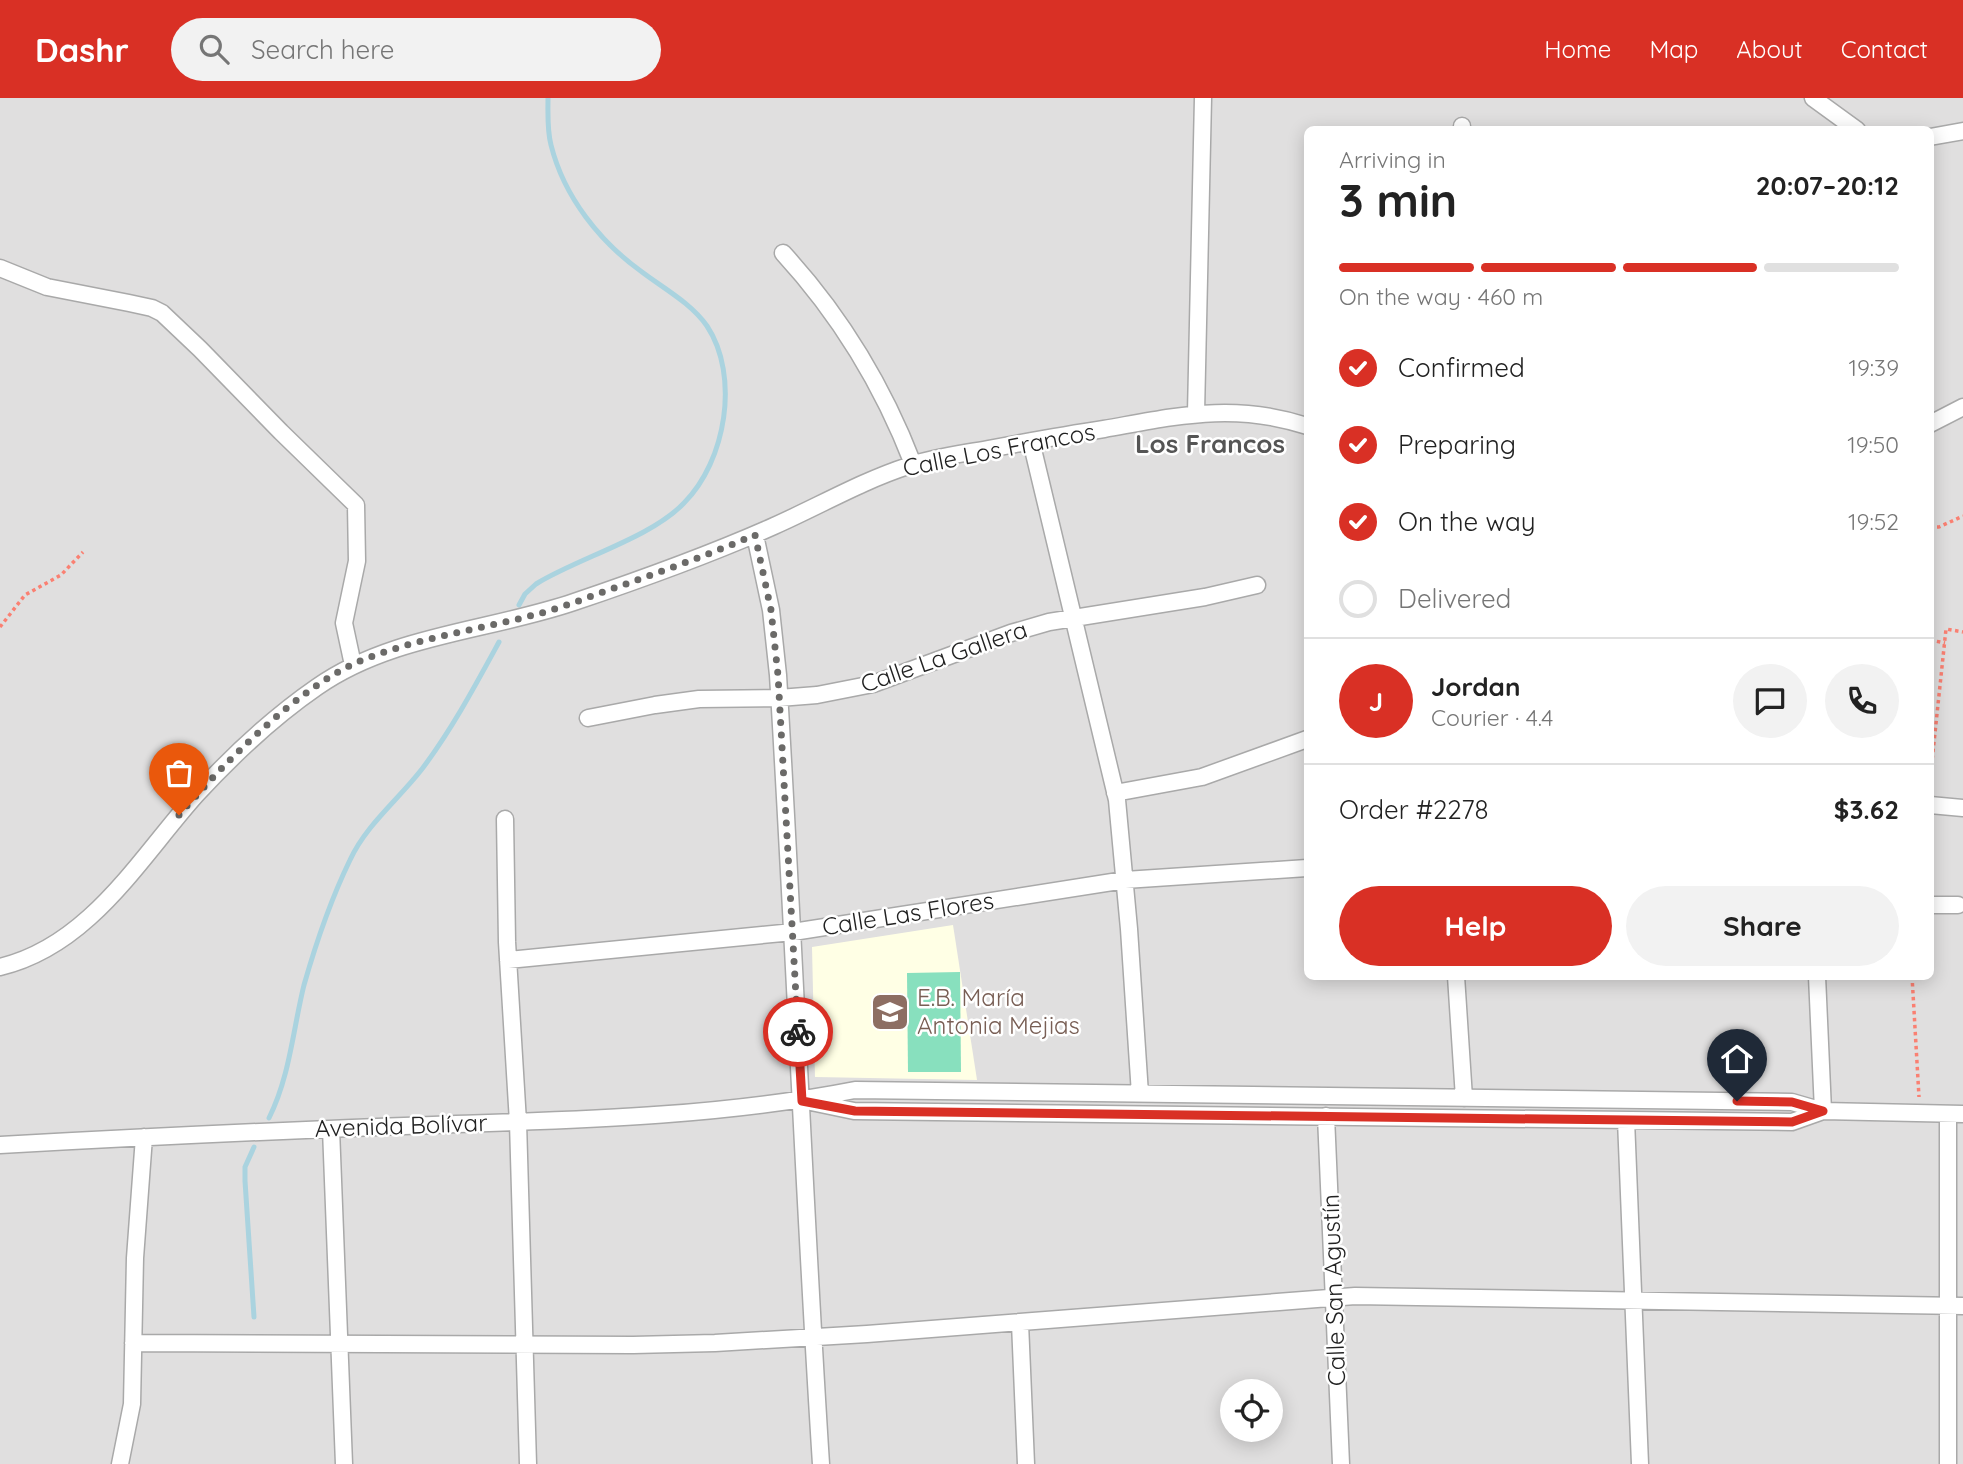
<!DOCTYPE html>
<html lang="en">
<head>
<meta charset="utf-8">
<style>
  body { margin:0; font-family:Quicksand,sans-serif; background:#f2f2f2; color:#222; height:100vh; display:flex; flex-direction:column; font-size:26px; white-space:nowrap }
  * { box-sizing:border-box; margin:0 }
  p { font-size:23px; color:#767676 }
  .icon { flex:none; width:38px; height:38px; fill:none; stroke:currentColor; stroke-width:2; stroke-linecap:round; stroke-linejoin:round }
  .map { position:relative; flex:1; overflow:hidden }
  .side { position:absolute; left:1304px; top:28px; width:630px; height:854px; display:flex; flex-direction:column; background:#fff; border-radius:10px; box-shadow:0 4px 18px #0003 }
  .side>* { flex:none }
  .buttons { position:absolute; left:1220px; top:1281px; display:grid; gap:14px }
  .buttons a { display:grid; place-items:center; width:63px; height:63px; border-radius:50%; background:#fff; box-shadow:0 4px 18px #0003; font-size:35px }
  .pin { position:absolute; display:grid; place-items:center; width:60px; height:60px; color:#fff; margin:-72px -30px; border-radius:50% 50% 50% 0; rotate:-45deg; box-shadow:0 0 7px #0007 }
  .pin .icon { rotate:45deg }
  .courier { position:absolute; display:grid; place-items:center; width:70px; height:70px; margin:-35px; border:5px solid #d93025; border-radius:50%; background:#fff; color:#222; box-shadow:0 2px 9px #0007 }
  .summary em { font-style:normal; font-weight:700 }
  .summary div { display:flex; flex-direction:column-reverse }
  .summary { display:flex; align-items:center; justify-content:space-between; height:119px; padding:0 35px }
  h1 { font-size:46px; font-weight:700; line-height:52px }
  .bar { display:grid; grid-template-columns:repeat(4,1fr); gap:10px 7px; align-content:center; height:84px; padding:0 35px }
  .bar i { height:9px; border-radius:5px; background:#e0e0e0 }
  .bar .on { background:#d93025 }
  .bar p { grid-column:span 4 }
  .line { display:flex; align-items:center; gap:18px; padding:0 35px; border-top:2px solid #e0e0e0 }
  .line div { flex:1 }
  .round { display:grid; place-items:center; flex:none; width:74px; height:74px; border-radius:37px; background:#f2f2f2 }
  ol { padding:0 35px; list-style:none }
  li { display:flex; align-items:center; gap:21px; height:77px }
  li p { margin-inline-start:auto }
  li .icon { padding:7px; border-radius:50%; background:#d93025; color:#fff; stroke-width:4 }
  li:last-child { color:#767676 }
  li i { width:38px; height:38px; border:4px solid #e0e0e0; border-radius:50% }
  .primary-button { display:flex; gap:14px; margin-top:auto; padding:14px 35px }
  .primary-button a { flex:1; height:80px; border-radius:42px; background:#d93025; color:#fff; font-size:28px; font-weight:700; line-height:80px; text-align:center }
  .primary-button a+a { background:#f2f2f2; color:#222 }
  header { display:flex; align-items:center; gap:42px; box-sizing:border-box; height:98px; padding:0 35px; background:#d93025; color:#fff }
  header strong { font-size:33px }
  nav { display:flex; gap:38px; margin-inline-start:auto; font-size:24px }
  .search { width:490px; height:63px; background:#f2f2f2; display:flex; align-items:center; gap:18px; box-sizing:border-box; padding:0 24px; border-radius:38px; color:#767676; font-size:26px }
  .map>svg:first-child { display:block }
  .residential { fill:#e0dfdf; fill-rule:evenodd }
  .education { fill:#ffffe5 }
  .pitch { fill:#88e0be }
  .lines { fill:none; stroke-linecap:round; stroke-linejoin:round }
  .stream { stroke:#aad3df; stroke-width:5 }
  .minor-casing { stroke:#a9a9a9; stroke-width:19 }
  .path { stroke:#fa8072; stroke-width:3.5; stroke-dasharray:3.5 3.5; stroke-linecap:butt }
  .minor { stroke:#fff; stroke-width:16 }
  .done { stroke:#6b6a68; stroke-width:7; stroke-dasharray:0 12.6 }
  .route { stroke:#d93025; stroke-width:9 }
  .labels { text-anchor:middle; stroke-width:5; stroke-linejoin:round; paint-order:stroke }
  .street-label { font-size:24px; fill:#222; stroke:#fff }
  .education-label { font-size:24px; fill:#785e54; stroke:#fff; text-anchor:start }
  .neighbourhood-label { font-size:26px; font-weight:bold; fill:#555; stroke:#fff }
</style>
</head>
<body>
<header>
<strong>Dashr</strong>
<div class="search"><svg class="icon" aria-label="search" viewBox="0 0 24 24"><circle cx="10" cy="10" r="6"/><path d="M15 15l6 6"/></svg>Search here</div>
<nav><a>Home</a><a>Map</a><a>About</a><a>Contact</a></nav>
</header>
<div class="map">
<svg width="1963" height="1366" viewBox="0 0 1963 1366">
  <rect width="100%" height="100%" fill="#f2efe9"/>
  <path class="residential" d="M 0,0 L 1963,0 L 1963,1366 L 0,1366 ZM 1307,32 L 1930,32 L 1930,878 L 1307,878 ZM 1232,1293 L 1270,1293 L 1270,1332 L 1232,1332 Z"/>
  <path class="education" d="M 953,827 L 977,982 L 815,979 L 812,849 Z"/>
  <path class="pitch" d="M 960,874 L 961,974 L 908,974 L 907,875 Z"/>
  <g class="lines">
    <path class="stream" d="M 519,507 L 525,496 L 536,486 C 578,460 651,440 684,405 C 726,363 740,278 707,228 C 691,205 663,190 642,174 C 600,144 564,99 551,47 C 547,32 548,15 548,0
      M 269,1020 C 290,978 293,931 304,887 C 316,845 331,801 350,762 C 366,727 398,702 422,671 C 452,631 475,588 499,544
      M 254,1049 L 245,1069 L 245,1083 L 254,1219"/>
    <defs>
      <path id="minor" d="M 1813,0 L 1857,32
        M 1462,28 L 1462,32
        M 1930,39 L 1963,33
        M 783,155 C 840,217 883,288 913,366
        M 0,170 L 47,189 L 129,205 L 152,210 L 162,215 L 200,251 L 281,334 L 356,407 L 357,463 L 344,525 L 353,567
        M 1196,315 L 1203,0
        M 1930,326 L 1963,309
        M 1031,343 L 1117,702 L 1129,831 L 1140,996
        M 755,437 L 771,512 L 778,577 C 794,840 804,1103 821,1366
        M 588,620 L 655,607 L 699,601 L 779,600 L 817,597 L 873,586 L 1011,535 L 1049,524 L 1205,499 L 1257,487
        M 1115,695 L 1202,679 L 1307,641
        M 1930,707 L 1963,710
        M 505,721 L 507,844 L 518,1024 L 528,1366
        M 1930,807 L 1958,807
        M 508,862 L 793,834 L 1125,782 L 1307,770
        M 0,869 C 89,848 139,761 196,697 C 232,658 272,620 317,589 C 391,537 489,533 574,504 C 642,481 709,457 774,428 C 819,408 862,383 908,368 C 934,359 961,356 988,351 C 1026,344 1065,337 1104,331 C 1178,318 1233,304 1307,328
        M 1456,878 L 1464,1000
        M 1817,878 L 1823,1013
        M 811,1004 L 854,1013 L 1792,1024 L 1823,1013
        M 1948,1016 L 1948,1366
        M 1326,1018 L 1341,1366
        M 1626,1022 L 1640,1366
        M 331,1031 L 344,1366
        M 0,1047 C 144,1039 289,1032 433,1027 C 574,1022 717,1019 855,992 L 1792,1004 L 1823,1013 L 1963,1016
        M 1020,1225 L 1026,1366
        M 133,1245 L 633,1247 L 715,1245 L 867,1236 L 1355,1198 L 1963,1208
        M 120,1366 L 132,1306 L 135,1160 L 144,1039"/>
    </defs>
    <use href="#minor" class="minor-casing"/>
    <path class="path" d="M 1930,429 L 1939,429 L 1963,418
      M 0,529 L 25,497 L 61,477 L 83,454
      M 1930,542 L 1945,545
      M 1930,682 L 1946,531 L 1963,534
      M 1912,878 L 1919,999"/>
    <use href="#minor" class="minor"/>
  </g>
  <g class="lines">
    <path class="done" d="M 179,717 C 223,666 297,590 360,563 C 419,539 484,531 545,514 C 572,506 599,495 626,486 C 669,471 712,455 755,437 L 771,512 L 778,577 L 798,934"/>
    <path class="route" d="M 798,934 L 802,1003 L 855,1013 L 1792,1024 L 1823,1013 L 1792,1004 L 1737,1003"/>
  </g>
  <defs>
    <symbol id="school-square" viewBox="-11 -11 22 22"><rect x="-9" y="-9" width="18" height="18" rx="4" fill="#8d6e63" stroke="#fff"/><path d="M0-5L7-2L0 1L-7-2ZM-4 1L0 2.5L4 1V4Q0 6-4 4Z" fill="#fff"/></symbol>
  </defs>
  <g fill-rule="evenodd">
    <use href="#school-square" x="868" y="892" width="44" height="44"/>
  </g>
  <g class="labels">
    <g class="street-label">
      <text transform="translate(999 352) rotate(-11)" y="8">Calle Los Francos</text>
      <text transform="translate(944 559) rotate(-19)" y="8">Calle La Gallera</text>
      <text transform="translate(908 816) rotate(-9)" y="8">Calle Las Flores</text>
      <text transform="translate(401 1028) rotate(-2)" y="8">Avenida Bolívar</text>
      <text transform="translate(1334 1192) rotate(-92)" y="8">Calle San Agustín</text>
    </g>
    <g class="education-label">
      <text x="917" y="908">E.B. María<tspan x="917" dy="28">Antonia Mejias</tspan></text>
    </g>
    <g class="neighbourhood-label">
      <text x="1210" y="355">Los Francos</text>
    </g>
  </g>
</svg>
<div class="buttons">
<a><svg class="icon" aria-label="locate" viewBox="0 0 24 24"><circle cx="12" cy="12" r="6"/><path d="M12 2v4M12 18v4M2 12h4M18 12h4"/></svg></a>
</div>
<div class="pin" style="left:179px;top:717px;background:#ea580c"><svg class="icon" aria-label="bag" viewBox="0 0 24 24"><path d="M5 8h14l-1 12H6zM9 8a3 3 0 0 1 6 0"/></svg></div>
<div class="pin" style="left:1737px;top:1003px;background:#1f2937"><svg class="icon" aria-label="home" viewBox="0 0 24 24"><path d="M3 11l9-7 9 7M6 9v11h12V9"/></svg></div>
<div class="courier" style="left:798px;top:934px"><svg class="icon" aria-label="bike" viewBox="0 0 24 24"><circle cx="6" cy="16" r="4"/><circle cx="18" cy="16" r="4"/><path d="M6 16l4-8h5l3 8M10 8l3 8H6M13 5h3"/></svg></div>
<section class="side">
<div class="summary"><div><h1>3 min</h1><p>Arriving in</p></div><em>20:07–20:12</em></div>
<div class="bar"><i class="on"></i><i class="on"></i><i class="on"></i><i></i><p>On the way · 460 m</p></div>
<ol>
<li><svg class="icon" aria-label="check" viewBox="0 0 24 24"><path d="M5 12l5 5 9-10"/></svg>Confirmed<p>19:39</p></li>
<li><svg class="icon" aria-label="check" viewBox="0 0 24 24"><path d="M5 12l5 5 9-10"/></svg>Preparing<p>19:50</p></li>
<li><svg class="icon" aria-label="check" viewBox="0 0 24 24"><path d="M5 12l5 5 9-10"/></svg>On the way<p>19:52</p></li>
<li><i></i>Delivered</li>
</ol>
<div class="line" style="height:126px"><b class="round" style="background:#d93025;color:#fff">J</b><div><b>Jordan</b><p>Courier · 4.4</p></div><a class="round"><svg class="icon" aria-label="chat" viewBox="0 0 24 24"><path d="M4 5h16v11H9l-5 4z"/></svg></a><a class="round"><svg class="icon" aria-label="phone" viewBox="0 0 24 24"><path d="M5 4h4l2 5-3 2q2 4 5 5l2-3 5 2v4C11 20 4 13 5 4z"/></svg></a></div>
<div class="line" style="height:91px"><div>Order #2278</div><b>$3.62</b></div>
<div class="primary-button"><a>Help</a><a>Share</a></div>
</section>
</div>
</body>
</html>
